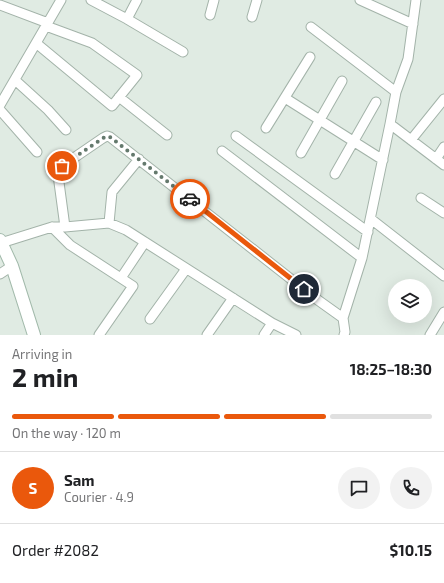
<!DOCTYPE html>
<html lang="en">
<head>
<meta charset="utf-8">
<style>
  body { margin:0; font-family:"Exo 2",sans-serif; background:#f2f2f2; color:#202124; height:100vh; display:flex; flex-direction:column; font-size:15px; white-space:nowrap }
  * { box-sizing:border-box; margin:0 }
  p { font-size:13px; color:#757577 }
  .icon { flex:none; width:22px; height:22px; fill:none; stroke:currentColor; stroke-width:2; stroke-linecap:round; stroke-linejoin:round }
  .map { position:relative; height:335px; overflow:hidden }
  .drawer { display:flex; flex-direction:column; background:#fff; flex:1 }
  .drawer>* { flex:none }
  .buttons { position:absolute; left:388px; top:279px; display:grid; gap:8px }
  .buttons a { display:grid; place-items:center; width:44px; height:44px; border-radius:50%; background:#fff; box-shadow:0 4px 16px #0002; font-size:20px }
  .pin { position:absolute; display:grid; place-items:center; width:34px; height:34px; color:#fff; margin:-17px; border:2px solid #fff; border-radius:50%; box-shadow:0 1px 4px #0007 }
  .courier { position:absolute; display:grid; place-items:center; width:40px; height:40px; margin:-20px; border:3px solid #ea580c; border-radius:50%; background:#fff; color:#222; box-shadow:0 1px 5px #0007 }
  .headline em { font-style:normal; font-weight:700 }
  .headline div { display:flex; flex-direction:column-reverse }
  .headline { display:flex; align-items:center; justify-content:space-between; height:68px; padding:0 12px }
  h1 { font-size:26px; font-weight:700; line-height:30px }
  .bar { display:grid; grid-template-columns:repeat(4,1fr); gap:6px 4px; align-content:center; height:48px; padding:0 12px }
  .bar i { height:5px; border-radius:3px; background:#e0e0e0 }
  .bar .active { background:#ea580c }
  .bar p { grid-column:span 4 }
  .line { display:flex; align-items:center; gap:10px; padding:0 12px; border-top:1px solid #e0e0e0 }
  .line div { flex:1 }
  .round { display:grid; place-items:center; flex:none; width:42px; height:42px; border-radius:21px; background:#f2f2f2 }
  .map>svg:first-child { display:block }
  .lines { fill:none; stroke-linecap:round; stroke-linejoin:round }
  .minor-casing { stroke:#a3b3a9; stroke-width:11 }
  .secondary-casing { stroke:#a2baab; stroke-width:14 }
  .minor { stroke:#fff; stroke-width:9 }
  .secondary { stroke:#fff; stroke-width:12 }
  .done { stroke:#64796d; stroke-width:4; stroke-dasharray:0 7.2 }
  .route { stroke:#ea580c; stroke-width:5 }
</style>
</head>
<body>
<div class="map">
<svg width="444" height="335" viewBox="0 0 444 335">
  <rect width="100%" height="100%" fill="#e0ebe3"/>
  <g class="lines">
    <defs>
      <path id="minor" d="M 91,0 L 127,19 L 183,52
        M 360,0 L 413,24
        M 0,5 L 48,23
        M 210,15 L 214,0
        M 252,17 L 257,0
        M 127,19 L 137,0
        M 311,27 L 396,92
        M 36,43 L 112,106 L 137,75 L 92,43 L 46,26
        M 15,80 L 48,110 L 66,130
        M 119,97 L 167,135
        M 285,98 L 383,160
        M 0,105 L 61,0
        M 0,110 L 37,152
        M 390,124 L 444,165
        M 266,128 L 310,57
        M 236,136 L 368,232
        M 411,140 L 444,99
        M 222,151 L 362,258
        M 301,153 L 342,81
        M 436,159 L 444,147
        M 335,174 L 376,102
        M 421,198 L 444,213
        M 371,219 L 444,276
        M 109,223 L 112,192 L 139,159
        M 52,227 L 70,245 L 133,286 L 99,335
        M 65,227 L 58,175 L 59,171 L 62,166 L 103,138 L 107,136 L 110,137 L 315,298 L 343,318
        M 1,243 L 52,227 L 65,227 L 109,223 L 126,230 L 272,323 L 296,335
        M 0,274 L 12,266
        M 121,278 L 145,242
        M 150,319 L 186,269
        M 207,335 L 233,298
        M 264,335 L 272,323
        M 344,335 L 345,332 L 343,318 L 362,258 L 390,124 L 396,92 L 408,59 L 416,0
        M 430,335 L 444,312"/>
      <path id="secondary" d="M 0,240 L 12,266 L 34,335"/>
    </defs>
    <use href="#minor" class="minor-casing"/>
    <use href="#secondary" class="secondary-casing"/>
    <use href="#minor" class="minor"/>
    <use href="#secondary" class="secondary"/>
  </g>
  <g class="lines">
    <path class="done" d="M 62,166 L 103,138 L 107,136 L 110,137 L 190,199"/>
    <path class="route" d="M 190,199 L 304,289"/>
  </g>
</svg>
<div class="buttons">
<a><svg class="icon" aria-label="layers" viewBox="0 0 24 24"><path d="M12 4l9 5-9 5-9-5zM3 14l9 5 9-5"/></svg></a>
</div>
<div class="pin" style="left:62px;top:166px;background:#ea580c"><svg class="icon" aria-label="bag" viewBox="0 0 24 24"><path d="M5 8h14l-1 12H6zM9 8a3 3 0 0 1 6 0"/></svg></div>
<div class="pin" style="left:304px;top:289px;background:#1f2937"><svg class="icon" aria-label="home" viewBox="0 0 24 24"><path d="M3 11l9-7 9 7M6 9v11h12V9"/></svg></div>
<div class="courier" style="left:190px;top:199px"><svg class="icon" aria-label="car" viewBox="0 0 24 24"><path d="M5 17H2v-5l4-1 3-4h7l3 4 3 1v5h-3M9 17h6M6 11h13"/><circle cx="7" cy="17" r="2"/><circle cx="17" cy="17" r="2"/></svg></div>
</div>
<section class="drawer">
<div class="headline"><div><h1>2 min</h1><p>Arriving in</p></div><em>18:25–18:30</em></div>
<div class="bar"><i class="active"></i><i class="active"></i><i class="active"></i><i></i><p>On the way · 120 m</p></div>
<div class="line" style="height:72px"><b class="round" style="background:#ea580c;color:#fff">S</b><div><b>Sam</b><p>Courier · 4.9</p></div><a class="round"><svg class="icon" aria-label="chat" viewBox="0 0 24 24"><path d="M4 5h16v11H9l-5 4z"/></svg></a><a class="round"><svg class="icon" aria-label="phone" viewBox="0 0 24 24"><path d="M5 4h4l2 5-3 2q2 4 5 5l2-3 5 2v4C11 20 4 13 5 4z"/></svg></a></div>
<div class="line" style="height:52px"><div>Order #2082</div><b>$10.15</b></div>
</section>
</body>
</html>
